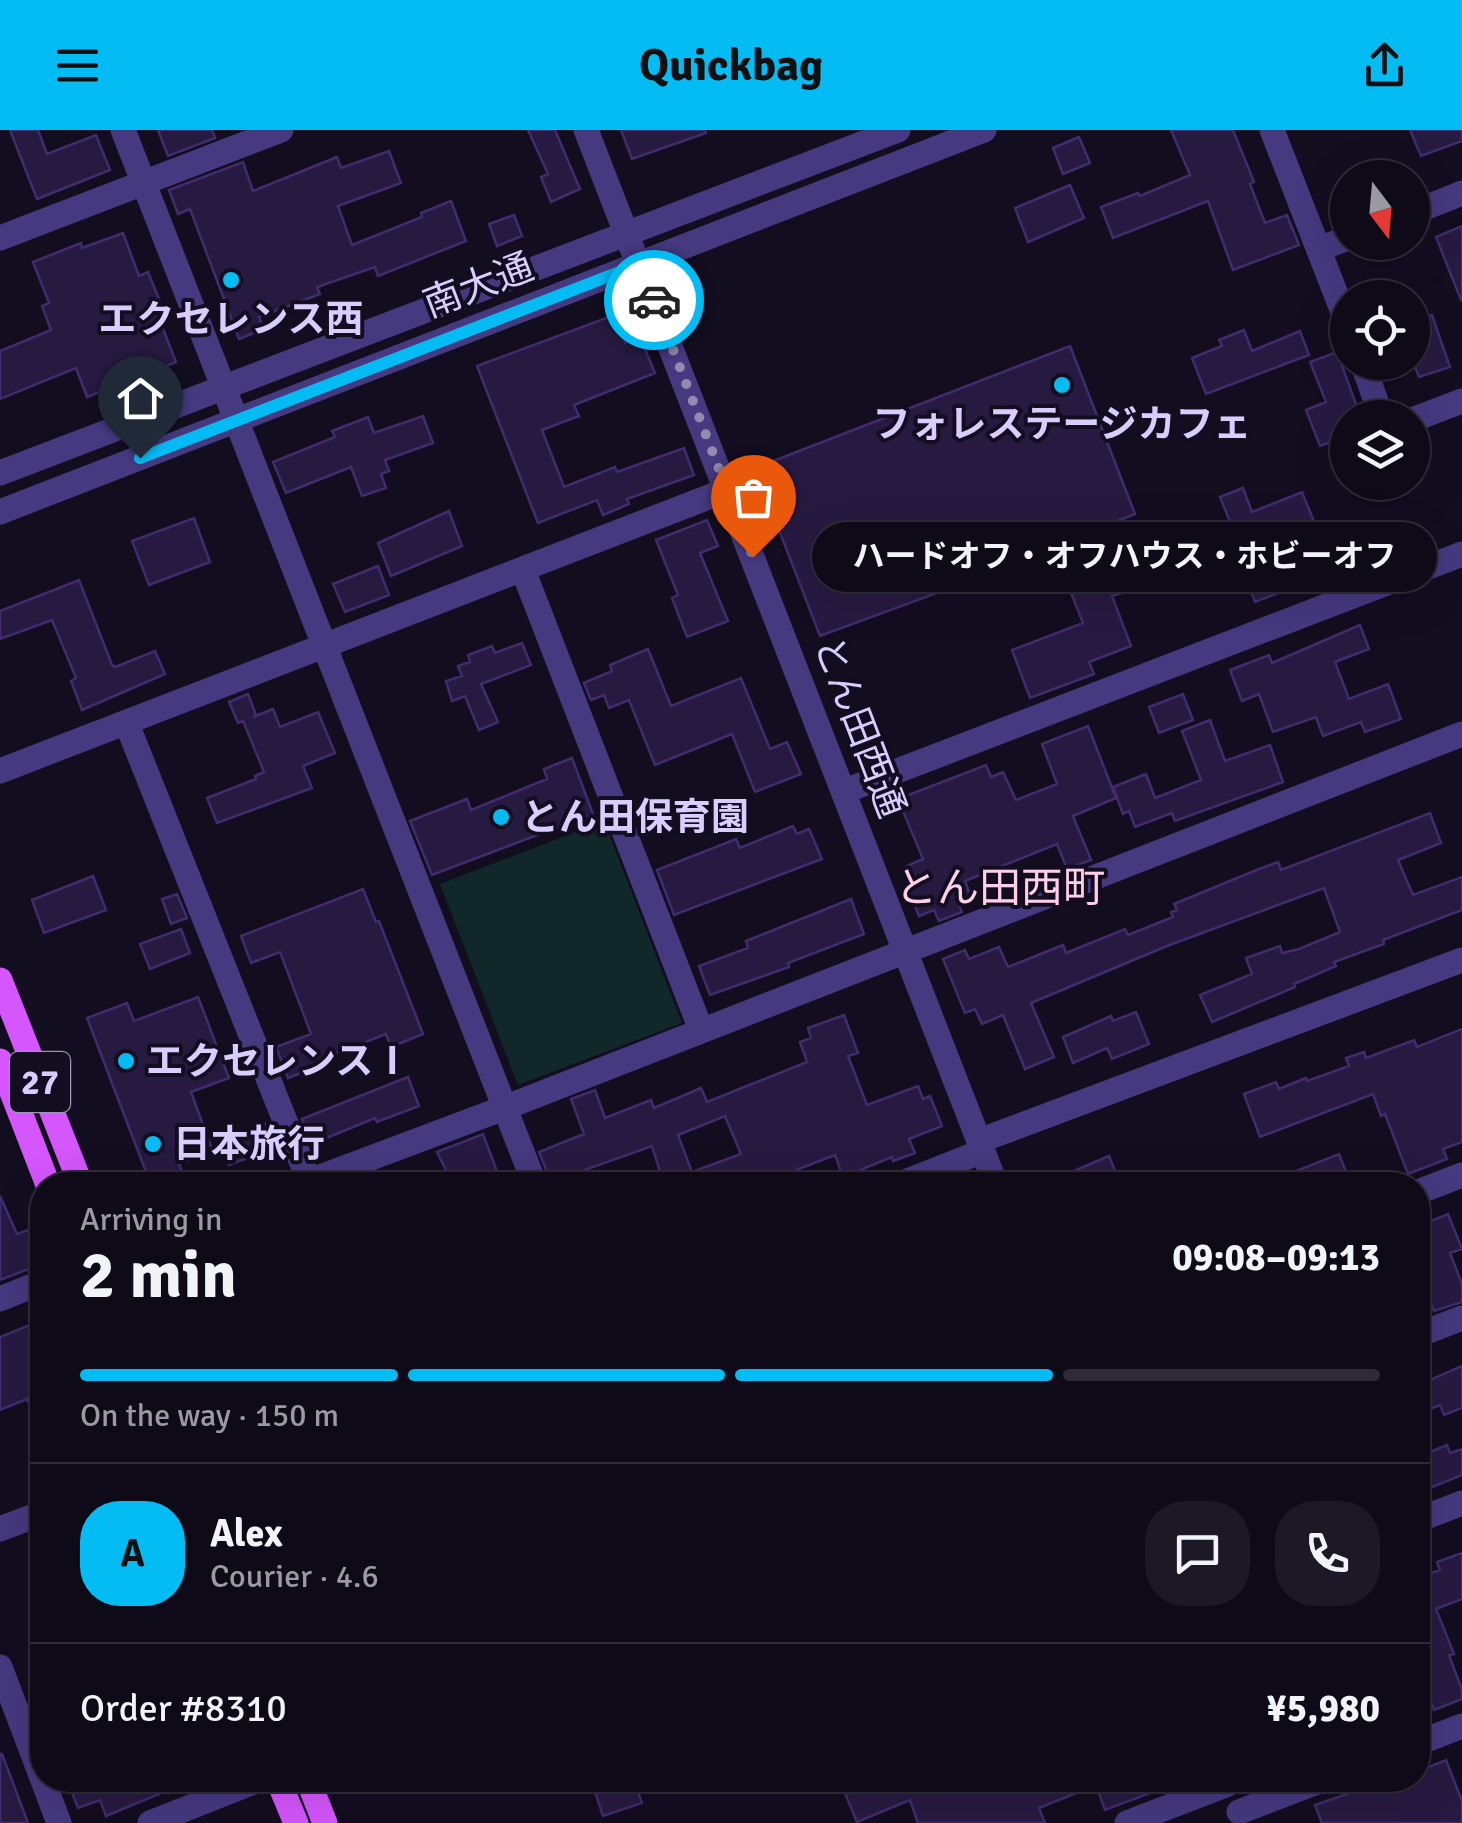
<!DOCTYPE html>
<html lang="en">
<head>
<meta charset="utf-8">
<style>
  body { margin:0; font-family:Signika,"Noto Sans JP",sans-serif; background:#1c1825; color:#f1f3f6; height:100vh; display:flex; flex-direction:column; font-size:38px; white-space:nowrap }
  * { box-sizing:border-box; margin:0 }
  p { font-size:32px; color:#9b9aa2 }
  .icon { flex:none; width:55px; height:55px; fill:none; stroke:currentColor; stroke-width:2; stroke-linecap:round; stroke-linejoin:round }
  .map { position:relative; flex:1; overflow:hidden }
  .side { position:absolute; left:30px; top:1042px; width:1400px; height:620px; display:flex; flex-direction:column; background:#0e0a18; border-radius:40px; box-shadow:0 10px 40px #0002,0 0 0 2px #2e2b37 }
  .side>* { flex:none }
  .needle { width:65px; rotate:164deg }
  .tools { position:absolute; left:1330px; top:30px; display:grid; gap:20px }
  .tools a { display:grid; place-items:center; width:100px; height:100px; border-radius:50%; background:#0e0a18; box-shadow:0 10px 40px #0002,0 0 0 2px #2e2b37; font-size:50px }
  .pin { position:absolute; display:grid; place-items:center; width:85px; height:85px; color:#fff; margin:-102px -42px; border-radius:50% 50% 50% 0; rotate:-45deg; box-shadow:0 0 10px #0007 }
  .pin .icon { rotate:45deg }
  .courier { position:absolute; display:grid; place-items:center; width:100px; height:100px; margin:-50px; border:8px solid #04bcf4; border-radius:50%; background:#fff; color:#222; box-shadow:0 2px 12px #0007 }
  .bubble { position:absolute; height:70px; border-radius:35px; background:#0e0a18; box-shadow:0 10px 40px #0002,0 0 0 2px #2e2b37; font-size:32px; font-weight:700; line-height:70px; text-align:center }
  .summary em { font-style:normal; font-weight:700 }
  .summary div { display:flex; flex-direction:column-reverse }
  .summary { display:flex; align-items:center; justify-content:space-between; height:170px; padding:0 50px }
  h1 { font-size:65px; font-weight:700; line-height:75px }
  .bar { display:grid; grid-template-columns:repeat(4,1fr); gap:15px 10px; align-content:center; height:120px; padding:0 50px }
  .bar i { height:12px; border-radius:8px; background:#2e2b37 }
  .bar .current { background:#04bcf4 }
  .bar p { grid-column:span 4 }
  .line { display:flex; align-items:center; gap:25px; padding:0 50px; border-top:2px solid #2e2b37 }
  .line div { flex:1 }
  .round { display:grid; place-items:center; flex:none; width:105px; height:105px; border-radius:40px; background:#1c1825 }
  header { display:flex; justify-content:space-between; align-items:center; height:130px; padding:0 50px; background:#04bcf4; color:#111; font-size:45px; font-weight:700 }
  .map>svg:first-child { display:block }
  .green { fill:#10282a }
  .building { fill:#271a41; stroke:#412c6d; stroke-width:2.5; fill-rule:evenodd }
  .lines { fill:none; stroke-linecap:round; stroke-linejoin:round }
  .minor { stroke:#45397f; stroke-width:25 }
  .major { stroke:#d456fc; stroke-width:25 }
  .done { stroke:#948ab0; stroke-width:10; stroke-dasharray:0 18 }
  .route { stroke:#04bcf4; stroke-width:12 }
  .poi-dot { fill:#04bcf4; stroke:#130d20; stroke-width:4 }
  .labels { text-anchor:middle; stroke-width:8; stroke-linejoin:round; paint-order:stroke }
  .shield { fill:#130d20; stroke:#9e93bb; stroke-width:2.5 }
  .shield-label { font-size:35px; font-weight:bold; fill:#d9cdfe }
  .street-label { font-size:38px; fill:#d9cdfe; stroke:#130d20 }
  .poi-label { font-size:38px; font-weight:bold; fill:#d9cdfe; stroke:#130d20; text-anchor:start }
  .quarter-label { font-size:42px; fill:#fecfe7; stroke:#130d20 }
</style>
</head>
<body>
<header><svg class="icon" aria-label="menu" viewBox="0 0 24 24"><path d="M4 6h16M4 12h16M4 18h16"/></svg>Quickbag<svg class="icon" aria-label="share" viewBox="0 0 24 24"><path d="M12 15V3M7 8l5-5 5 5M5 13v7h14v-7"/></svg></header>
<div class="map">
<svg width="1462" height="1693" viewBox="0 0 1462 1693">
  <rect width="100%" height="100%" fill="#130d20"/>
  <path class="green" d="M 604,691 L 682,893 L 518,955 L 440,754 Z"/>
  <path class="building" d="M 10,0 L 38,0 L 47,24 L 96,5 L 110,40 L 37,69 Z
    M 158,0 L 212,0 L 215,8 L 168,26 Z
    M 528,0 L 555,0 L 580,59 L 551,72 L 541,47 L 548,44 Z
    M 621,0 L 705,0 L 706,3 L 632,29 Z
    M 1171,0 L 1233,0 L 1254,52 L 1250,54 L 1265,93 L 1287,85 L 1299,115 L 1233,140 L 1208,71 L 1113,108 L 1101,77 L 1138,63 L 1140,66 L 1190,45 Z
    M 1410,0 L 1462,0 L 1462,11 L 1421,26 Z
    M 1079,7 L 1090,33 L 1063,44 L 1053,18 Z
    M 389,21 L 401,53 L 338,76 L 352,115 L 422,87 L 421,83 L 451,71 L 466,111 L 378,146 L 375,137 L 317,157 L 320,164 L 259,187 L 264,199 L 239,209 L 190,79 L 178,84 L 169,60 L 243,32 L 253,61 L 337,27 L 341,38 Z
    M 1070,55 L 1084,88 L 1028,112 L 1015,78 Z
    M 514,85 L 522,106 L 497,116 L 489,94 Z
    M 1462,96 L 1462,170 L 1461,170 L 1436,107 Z
    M 123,103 L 139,146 L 148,142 L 163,179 L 156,181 L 176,232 L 87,267 L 76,238 L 0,269 L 0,221 L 51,200 L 42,176 L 49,173 L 33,132 L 81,113 L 82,118 Z
    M 614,185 L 625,213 L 640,207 L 655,243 L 574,275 L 579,286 L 542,300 L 564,357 L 615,337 L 617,342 L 684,318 L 694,345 L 627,369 L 629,374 L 603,385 L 597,370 L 538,393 L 477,236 Z
    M 1432,185 L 1450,237 L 1419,247 L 1412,229 L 1412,193 Z
    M 1244,200 L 1252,221 L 1300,201 L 1309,225 L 1206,264 L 1192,228 L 1222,216 L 1219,210 Z
    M 1070,216 L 1135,384 L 1097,399 L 1122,463 L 1112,466 L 1131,516 L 1089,532 L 1094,544 L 1030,568 L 1012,520 L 1083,493 L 1054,420 L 820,506 L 755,338 Z
    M 1337,222 L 1361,288 L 1348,288 L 1348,306 L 1320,316 L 1306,280 L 1326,272 L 1310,232 Z
    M 423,286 L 433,313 L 385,330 L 389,341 L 381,344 L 386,358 L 362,366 L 351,337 L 286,363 L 273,332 L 335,307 L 332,301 L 368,287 L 374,303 Z
    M 1243,358 L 1252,382 L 1302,362 L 1324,416 L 1332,413 L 1344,444 L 1304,460 L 1302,454 L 1255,472 L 1239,429 L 1227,434 L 1224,428 L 1167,449 L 1157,424 L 1194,410 L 1196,416 L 1234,402 L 1220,367 Z
    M 449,381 L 462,416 L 391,446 L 378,413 Z
    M 194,388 L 210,432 L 149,455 L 132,411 Z
    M 707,390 L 718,416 L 700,423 L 728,491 L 687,507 L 672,468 L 678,465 L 656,410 Z
    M 378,436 L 389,465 L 345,482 L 333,454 Z
    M 79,450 L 112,535 L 115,537 L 155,521 L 165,544 L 82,580 L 71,551 L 76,548 L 52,490 L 0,509 L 0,481 Z
    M 1360,495 L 1369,519 L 1335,532 L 1349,569 L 1388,554 L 1401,589 L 1365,602 L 1361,592 L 1323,606 L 1316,587 L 1273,602 L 1259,564 L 1242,571 L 1230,540 L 1269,525 L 1272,533 Z
    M 522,513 L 531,535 L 481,554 L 498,592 L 479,600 L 465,566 L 452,571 L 446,551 L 462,546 L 458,536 L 470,532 L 468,525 L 492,516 L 495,523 Z
    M 648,519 L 671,576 L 741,548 L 770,619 L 787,612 L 801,644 L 755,662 L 732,604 L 655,635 L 629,570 L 609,578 L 604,565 L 591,570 L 584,553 L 612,541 L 610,535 Z
    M 248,564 L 256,585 L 253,587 L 273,579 L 280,597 L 318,582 L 335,623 L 303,636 L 312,658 L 217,693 L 207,668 L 256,649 L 255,646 L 264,642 L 243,591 L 238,593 L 229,572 Z
    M 1183,564 L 1193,590 L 1159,603 L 1149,577 Z
    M 1210,590 L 1225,631 L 1270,615 L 1283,652 L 1175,691 L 1172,683 L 1135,697 L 1129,681 L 1123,684 L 1113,657 L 1146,644 L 1155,668 L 1201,650 L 1182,601 Z
    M 1088,596 L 1116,668 L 1073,686 L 1091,730 L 1067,739 L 1057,714 L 965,751 L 972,770 L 959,775 L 962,782 L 939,791 L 934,780 L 919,786 L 908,758 L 915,756 L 907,736 L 923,729 L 898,669 L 986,635 L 991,647 L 1003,642 L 1016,670 L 1057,654 L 1042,614 Z
    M 572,628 L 593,684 L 432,745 L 410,691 L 467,669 L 471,680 L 547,649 L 544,639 Z
    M 1430,683 L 1441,713 L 1398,730 L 1413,765 L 1462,747 L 1462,780 L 1383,810 L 1384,814 L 1334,832 L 1336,836 L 1294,854 L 1295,857 L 1212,892 L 1200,865 L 1252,844 L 1246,828 L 1280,816 L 1282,823 L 1299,819 L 1340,802 L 1324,758 L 1167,816 L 1031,873 L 1054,927 L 1025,939 L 1003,885 L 982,894 L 975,879 L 965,883 L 943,829 L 965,820 L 969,829 L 999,817 L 1008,837 L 1063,815 L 1066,823 L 1125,799 L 1128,805 L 1173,787 L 1171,782 L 1177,780 L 1174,774 L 1259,739 L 1278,732 L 1281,740 Z
    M 793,696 L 797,704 L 809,699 L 822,729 L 674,785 L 657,740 L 736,709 L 740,718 Z
    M 93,746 L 106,780 L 44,803 L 32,770 Z
    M 363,759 L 376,792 L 379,791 L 423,904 L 391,917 L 386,904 L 329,926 L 331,931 L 288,948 L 276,917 L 311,904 L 280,822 L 251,833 L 241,806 Z
    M 177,764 L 187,788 L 171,794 L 162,769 Z
    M 851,769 L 864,804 L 788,833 L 789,837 L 710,865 L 699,836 L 748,818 L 746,811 Z
    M 181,799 L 190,823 L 150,839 L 140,814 Z
    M 198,867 L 229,948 L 191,962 L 213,1022 L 179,1034 L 185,1050 L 171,1055 L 151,1055 L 87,888 L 127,873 L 134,891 Z
    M 1136,882 L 1149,914 L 1112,929 L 1107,918 L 1073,933 L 1063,907 L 1111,886 L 1113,891 Z
    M 844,885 L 858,923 L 848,926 L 867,975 L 918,956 L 923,969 L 930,966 L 942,996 L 909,1009 L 915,1023 L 893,1031 L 892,1027 L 843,1047 L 835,1025 L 778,1047 L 781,1055 L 664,1055 L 652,1016 L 551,1052 L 539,1022 L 584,1004 L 571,969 L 595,960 L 605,988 L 651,970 L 654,978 L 701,958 L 707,972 L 807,932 L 800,912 L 811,908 L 808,898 ZM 725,986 L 741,1024 L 692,1042 L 678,1005 Z
    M 1462,899 L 1462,1012 L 1443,1019 L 1447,1029 L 1408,1044 L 1385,984 L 1381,986 L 1373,964 L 1260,1007 L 1244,964 L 1276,952 L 1279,959 L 1306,948 L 1307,951 L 1349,936 L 1346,928 L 1364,922 L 1366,928 L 1414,910 L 1417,917 Z
    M 408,947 L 419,976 L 377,992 L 375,988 L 312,1014 L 302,989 Z
    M 265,994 L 274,1018 L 229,1035 L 220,1012 Z
    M 483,1004 L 500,1049 L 484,1055 L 453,1055 L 437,1022 Z
    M 1339,1024 L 1351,1055 L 1263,1055 L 1263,1054 Z
    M 1109,1026 L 1121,1055 L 1041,1055 Z
    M 0,1066 L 17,1104 L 28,1100 L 42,1134 L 0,1150 Z
    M 1448,1084 L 1462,1119 L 1450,1123 L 1462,1154 L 1462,1172 L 1434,1181 L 1429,1168 L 1418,1173 L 1418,1096 Z
    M 42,1190 L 42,1304 L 41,1304 L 27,1269 L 0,1280 L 0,1207 Z
    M 1462,1236 L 1462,1278 L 1444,1285 L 1440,1275 L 1418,1284 L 1418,1255 Z
    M 1447,1315 L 1450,1323 L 1462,1319 L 1462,1345 L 1418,1363 L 1418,1327 Z
    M 1462,1423 L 1462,1469 L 1436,1479 L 1454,1524 L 1449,1525 L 1462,1560 L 1462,1569 L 1434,1580 L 1431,1572 L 1418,1577 L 1418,1435 L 1423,1446 L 1440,1440 L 1437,1432 Z
    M 0,1624 L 2,1624 L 28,1693 L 0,1693 Z
    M 1446,1630 L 1462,1671 L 1462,1693 L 1322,1693 L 1315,1675 L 1387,1650 L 1418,1650 L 1418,1641 Z
    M 67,1650 L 188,1650 L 188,1652 L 106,1686 L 100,1670 L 78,1678 Z
    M 591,1650 L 634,1650 L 642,1673 L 603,1686 Z
    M 871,1650 L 1180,1650 L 1180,1652 L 1105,1680 L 1096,1655 L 1039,1678 L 1045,1693 L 918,1693 L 910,1670 L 857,1692 L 844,1661 Z"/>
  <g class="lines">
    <path class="minor" d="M 123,0 L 535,1055
      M 586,0 L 996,1055
      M 1272,0 L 1348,195
      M 1412,83 L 1462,63
      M 0,108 L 281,0
      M 1319,119 L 1348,108
      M 1362,232 L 1382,288
      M 1412,290 L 1462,271
      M 0,343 L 898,0
      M 0,382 L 984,0
      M 523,440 L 701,900
      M 127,594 L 309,1051
      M 0,641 L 727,360
      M 845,661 L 1462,424
      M 979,1011 L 1462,830
      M 299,1055 L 504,978 L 1462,604
      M 897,1055 L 983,1021
      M 1418,1062 L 1462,1045
      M 0,1169 L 42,1152
      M 1418,1205 L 1462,1188
      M 1418,1390 L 1462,1373
      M 0,1399 L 42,1383
      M 0,1537 L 59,1693
      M 1418,1613 L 1462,1596
      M 1239,1682 L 1322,1650
      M 150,1693 L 259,1650
      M 1127,1693 L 1228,1654"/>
    <path class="major" d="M 0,850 L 81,1055
      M 0,931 L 48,1055
      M 278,1650 L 296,1693
      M 308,1650 L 325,1693"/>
  </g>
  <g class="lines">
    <path class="done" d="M 654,170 L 753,427"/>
    <path class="route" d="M 140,328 L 640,134 L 654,170"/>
  </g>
  <g class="poi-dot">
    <circle cx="231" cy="150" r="10"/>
    <circle cx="1062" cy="255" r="10"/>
    <circle cx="501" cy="687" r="10"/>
    <circle cx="126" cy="931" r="10"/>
    <circle cx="153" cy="1014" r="10"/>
  </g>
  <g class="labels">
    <rect class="shield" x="10" y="922" width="60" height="60" rx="8"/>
    <g class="shield-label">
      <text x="40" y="964">27</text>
    </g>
    <g class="street-label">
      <text transform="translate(478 155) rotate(-21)" y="13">南大通</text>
      <text transform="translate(860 597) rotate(69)" y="13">とん田西通</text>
    </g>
    <g class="poi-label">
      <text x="231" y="202" text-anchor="middle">エクセレンス西</text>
      <text x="1062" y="307" text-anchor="middle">フォレステージカフェ</text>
      <text x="521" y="700">とん田保育園</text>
      <text x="146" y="944">エクセレンスⅠ</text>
      <text x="173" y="1027">日本旅行</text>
    </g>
    <g class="quarter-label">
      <text x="1000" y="772">とん田西町</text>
    </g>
  </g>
</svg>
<div class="tools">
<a><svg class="needle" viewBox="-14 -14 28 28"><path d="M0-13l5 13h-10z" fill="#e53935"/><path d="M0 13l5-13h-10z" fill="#9b9aa2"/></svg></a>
<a><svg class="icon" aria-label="locate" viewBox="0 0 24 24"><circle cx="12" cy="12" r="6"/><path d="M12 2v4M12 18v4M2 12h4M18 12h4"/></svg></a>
<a><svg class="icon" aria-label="layers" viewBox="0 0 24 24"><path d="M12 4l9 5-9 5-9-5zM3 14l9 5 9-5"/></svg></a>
</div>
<div class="pin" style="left:753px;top:427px;background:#ea580c"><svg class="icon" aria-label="bag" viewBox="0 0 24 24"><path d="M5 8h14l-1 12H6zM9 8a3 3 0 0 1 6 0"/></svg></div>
<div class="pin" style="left:140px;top:328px;background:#1f2937"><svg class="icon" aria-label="home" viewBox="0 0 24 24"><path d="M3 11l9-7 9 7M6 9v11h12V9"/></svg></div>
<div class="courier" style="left:654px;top:170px"><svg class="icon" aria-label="car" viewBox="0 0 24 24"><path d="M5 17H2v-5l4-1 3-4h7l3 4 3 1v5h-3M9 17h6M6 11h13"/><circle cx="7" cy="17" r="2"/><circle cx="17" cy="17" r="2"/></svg></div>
<div class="bubble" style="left:812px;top:392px;width:625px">ハードオフ・オフハウス・ホビーオフ</div>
<section class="side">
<div class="summary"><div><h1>2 min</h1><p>Arriving in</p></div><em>09:08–09:13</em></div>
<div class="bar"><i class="current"></i><i class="current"></i><i class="current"></i><i></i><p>On the way · 150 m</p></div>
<div class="line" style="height:180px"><b class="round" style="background:#04bcf4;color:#111">A</b><div><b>Alex</b><p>Courier · 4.6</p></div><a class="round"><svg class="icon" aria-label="chat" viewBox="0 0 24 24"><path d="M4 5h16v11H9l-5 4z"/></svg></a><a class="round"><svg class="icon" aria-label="phone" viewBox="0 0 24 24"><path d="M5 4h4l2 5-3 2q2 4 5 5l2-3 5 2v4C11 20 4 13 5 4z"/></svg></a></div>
<div class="line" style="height:130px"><div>Order #8310</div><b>¥5,980</b></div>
</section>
</div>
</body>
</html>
